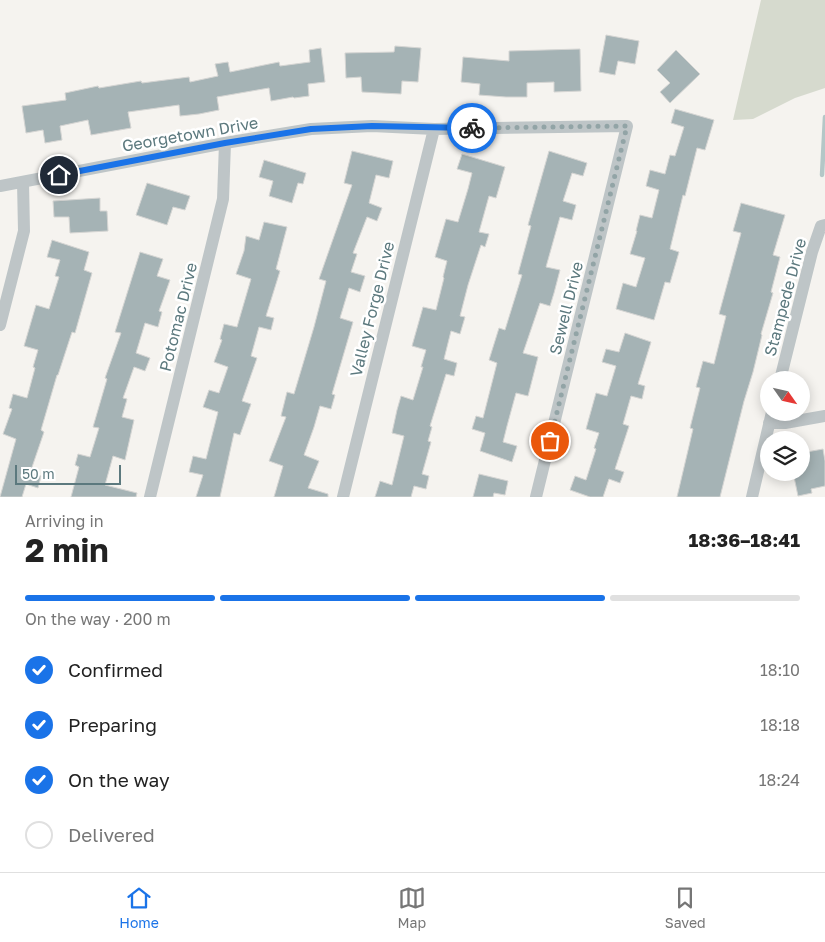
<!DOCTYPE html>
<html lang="en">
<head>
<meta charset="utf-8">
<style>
  body { margin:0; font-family:"Golos Text",sans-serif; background:#f2f2f2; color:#222; height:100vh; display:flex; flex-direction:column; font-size:19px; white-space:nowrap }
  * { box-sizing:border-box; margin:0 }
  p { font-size:16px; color:#767676 }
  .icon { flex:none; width:28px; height:28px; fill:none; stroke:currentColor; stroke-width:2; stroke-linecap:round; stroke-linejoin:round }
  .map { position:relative; height:497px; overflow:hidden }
  .details { display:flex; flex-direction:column; background:#fff; flex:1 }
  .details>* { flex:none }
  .needle { width:32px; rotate:124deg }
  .fabs { position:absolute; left:760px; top:371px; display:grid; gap:10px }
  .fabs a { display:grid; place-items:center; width:50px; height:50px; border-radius:50%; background:#fff; box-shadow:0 2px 12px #0003; font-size:25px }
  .scale { position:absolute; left:15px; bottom:12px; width:106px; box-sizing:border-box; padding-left:5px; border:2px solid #5c797e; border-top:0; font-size:14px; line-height:18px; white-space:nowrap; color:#5c797e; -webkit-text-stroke:4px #fff; paint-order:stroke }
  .pin { position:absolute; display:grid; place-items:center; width:42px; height:42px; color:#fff; margin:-21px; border:2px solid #fff; border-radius:50%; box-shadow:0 1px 5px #0007 }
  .courier { position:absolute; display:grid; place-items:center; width:50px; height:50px; margin:-25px; border:4px solid #1a73e8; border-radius:50%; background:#fff; color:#222; box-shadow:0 1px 6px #0007 }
  .head em { font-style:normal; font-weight:700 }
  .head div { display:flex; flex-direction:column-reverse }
  .head { display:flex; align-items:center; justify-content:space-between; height:85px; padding:0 25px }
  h1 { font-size:32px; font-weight:700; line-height:38px }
  .bar { display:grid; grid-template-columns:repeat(4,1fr); gap:8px 5px; align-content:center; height:60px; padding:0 25px }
  .bar i { height:6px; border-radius:4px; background:#e0e0e0 }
  .bar .on { background:#1a73e8 }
  .bar p { grid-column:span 4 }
  ol { padding:0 25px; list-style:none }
  li { display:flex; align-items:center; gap:15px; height:55px }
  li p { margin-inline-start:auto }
  li .icon { padding:5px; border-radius:50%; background:#1a73e8; color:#fff; stroke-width:4 }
  li:last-child { color:#767676 }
  li i { width:28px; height:28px; border:2px solid #e0e0e0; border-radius:50% }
  .dock { display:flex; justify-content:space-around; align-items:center; height:70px; border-top:1px solid #e0e0e0; background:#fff; font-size:14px; color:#767676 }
  .dock a { display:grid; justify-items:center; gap:2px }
  .dock .on { color:#1a73e8 }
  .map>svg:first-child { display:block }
  .green { fill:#d6dace }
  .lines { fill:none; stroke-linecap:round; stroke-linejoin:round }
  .stream { stroke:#b4c7c7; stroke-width:4.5 }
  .building { fill:#a5b3b5; stroke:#d5d5d3 }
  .minor { stroke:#bec5c7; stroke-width:12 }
  .done { stroke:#92a4a6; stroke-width:5; stroke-dasharray:0 9 }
  .route { stroke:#1a73e8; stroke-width:6 }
  .labels { text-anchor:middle; stroke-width:5; stroke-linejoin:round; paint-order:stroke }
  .street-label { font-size:16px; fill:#5c797e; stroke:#fff }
</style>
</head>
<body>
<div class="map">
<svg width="825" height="497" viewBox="0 0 825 497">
  <rect width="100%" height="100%" fill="#f5f3ef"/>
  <path class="green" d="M 761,0 L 825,0 L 825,88 L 795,98 L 753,119 L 733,120 Z"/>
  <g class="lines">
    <path class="stream" d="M 822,175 L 825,117"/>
  </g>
  <path class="building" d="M 606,35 L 639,41 L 635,64 L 618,61 L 615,75 L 599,72 Z
    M 395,46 L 421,48 L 418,82 L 402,81 L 401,94 L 362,92 L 361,77 L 346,78 L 345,53 L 394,52 Z
    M 321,48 L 325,82 L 308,84 L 309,96 L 294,98 L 293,97 L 271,101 L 269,88 L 217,97 L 219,110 L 199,114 L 180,116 L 179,105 L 128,112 L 131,128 L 91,135 L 88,120 L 60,126 L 62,140 L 45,143 L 43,130 L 26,133 L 22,106 L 66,100 L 65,93 L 98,86 L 99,88 L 141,81 L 142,83 L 189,77 L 190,82 L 218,76 L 215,64 L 228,62 L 230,72 L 279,62 L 280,66 L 310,62 L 309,50 Z
    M 580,49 L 581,91 L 554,92 L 554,82 L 527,83 L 527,97 L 506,97 L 479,95 L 480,84 L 461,82 L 463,57 L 509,61 L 509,51 Z
    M 676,50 L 700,74 L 670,103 L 660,92 L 670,83 L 657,70 Z
    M 675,109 L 714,120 L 705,150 L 697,148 L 685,196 L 683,195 L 670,249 L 679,252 L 670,283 L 665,282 L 654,320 L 616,309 L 623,283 L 636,287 L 645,258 L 630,254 L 637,231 L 636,231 L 640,215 L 652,218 L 659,190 L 646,186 L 650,170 L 665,174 L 670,155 L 675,156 L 684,127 L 671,123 Z
    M 352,151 L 393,161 L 389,178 L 376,175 L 369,203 L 382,208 L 377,221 L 367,217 L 353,253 L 357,254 L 351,272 L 365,276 L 360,292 L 349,288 L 340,318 L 353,322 L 332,394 L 335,395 L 331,409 L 320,406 L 314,427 L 304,455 L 319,461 L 308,488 L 328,494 L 328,497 L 274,497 L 283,466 L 269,461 L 286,417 L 281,416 L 287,392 L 294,394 L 314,327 L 326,281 L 319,279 L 352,185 L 344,183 Z
    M 549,151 L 587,163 L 583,176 L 572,173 L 563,201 L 576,205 L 572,220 L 560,217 L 546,267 L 560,270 L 554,293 L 550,306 L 540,303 L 523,353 L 538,357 L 528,396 L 516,393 L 507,426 L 503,442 L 517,446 L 512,462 L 480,451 L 485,433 L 472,429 L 476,416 L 483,418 L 497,363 L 489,360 L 499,328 L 505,330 L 522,275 L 518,274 L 531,226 L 528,225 Z
    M 462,154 L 505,167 L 496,198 L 489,196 L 479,232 L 489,234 L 485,247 L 481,245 L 468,285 L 460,316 L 465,317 L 460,334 L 451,331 L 444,359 L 457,363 L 454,376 L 446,374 L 430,426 L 432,427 L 428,441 L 431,442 L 422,474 L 429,476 L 426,489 L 414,486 L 411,497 L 375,497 L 380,481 L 392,485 L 404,436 L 392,433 L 397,410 L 401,396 L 413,400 L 423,367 L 421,367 L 426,350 L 412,346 L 423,307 L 436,310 L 444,278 L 443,277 L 447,261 L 435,257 L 446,219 L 458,222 L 468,189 L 472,173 L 457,169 Z
    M 264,160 L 306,173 L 303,184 L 298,183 L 292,203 L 269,196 L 273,181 L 259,177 Z
    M 147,183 L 190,196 L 185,210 L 173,207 L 167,225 L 136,215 Z
    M 100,198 L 100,211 L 107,211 L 108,231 L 70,233 L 69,217 L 54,217 L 53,201 Z
    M 741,203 L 785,215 L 773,255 L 780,257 L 771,292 L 773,293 L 761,334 L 762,335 L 753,372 L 744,401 L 720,497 L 677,497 L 693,429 L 690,428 L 700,388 L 696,387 L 703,361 L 714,364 L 726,316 L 719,314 L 741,233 L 733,231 Z
    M 264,222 L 287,227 L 276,269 L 280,271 L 266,316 L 274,318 L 271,330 L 259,327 L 251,356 L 257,358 L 242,401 L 251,404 L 240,435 L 234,433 L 220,497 L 196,497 L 203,475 L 189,472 L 193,456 L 206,459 L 218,412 L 203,407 L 209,390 L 219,393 L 228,367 L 214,362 L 222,340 L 220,339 L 224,324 L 237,327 L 251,279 L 236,274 L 244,251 L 246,236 L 259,240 Z
    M 52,240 L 89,252 L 84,270 L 92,273 L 75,333 L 72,332 L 58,375 L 57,375 L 41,430 L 44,432 L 30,473 L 41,476 L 38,488 L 26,484 L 22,497 L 0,497 L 16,439 L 3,434 L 12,409 L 9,408 L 13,394 L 27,398 L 35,368 L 33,367 L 38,350 L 24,346 L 36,305 L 49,309 L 59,277 L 55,276 L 60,260 L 47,257 Z
    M 140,252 L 163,259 L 157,276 L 170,280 L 159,311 L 162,312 L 158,327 L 145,323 L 136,353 L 150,358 L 145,371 L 134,367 L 123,398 L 127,399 L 122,417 L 134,420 L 125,460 L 113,456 L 105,485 L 137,493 L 136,497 L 71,497 L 79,467 L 75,465 L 78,454 L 90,457 L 99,428 L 93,427 L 107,379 L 105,378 L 121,333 L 115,332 Z
    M 625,333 L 651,342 L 638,384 L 645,386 L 642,399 L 631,396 L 623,424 L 629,426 L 615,469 L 624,472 L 620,483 L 609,479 L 603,497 L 590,497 L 570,490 L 575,476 L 586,480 L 596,449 L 594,448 L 599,433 L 586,429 L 596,393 L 607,396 L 616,366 L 602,362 L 606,349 L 619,352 Z
    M 823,449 L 825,461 L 825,486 L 811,489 L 812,493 L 798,496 L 793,472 L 801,472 L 801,453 Z
    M 479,474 L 508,481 L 505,495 L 494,493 L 493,497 L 473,497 Z"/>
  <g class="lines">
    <path class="minor" d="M 0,186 L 225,143 L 311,129 L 372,126 L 434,129 L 627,126 L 536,497
      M 0,325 L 24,231 L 23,182
      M 780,380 L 812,252 L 821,226 L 825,225
      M 769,423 L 785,423 L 825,416
      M 150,497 L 223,199 L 225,143
      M 343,497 L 434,129
      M 752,497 L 772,412"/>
  </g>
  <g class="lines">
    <path class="done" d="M 472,128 L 627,126 L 550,441"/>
    <path class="route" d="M 59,175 L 225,143 L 311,129 L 372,126 L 472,128"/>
  </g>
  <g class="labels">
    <g class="street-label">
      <text transform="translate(190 134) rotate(-10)" y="6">Georgetown Drive</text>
      <text transform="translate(785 297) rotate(-75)" y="6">Stampede Drive</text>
      <text transform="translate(566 308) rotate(-76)" y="6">Sewell Drive</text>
      <text transform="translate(372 309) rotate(-76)" y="6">Valley Forge Drive</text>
      <text transform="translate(178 317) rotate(-76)" y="6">Potomac Drive</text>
    </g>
  </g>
</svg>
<div class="fabs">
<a><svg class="needle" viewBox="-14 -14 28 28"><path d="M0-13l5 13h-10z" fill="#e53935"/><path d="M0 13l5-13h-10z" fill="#767676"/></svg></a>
<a><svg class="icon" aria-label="layers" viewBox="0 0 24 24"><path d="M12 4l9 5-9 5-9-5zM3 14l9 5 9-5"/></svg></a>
</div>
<div class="scale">50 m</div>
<div class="pin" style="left:550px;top:441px;background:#ea580c"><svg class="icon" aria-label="bag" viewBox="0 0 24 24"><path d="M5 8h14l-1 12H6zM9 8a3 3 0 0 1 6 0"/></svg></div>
<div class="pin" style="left:59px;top:175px;background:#1f2937"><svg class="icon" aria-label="home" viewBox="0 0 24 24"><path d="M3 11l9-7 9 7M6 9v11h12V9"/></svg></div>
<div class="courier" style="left:472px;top:128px"><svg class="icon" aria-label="bike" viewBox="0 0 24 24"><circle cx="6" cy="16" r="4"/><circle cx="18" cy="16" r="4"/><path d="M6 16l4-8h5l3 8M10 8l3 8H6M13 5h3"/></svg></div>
</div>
<section class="details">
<div class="head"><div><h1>2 min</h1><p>Arriving in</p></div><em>18:36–18:41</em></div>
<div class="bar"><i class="on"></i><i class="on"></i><i class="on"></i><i></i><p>On the way · 200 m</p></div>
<ol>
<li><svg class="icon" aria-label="check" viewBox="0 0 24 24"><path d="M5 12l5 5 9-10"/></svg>Confirmed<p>18:10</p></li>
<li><svg class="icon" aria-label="check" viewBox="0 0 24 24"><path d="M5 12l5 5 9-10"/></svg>Preparing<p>18:18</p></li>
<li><svg class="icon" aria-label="check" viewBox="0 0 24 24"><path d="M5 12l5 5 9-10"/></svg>On the way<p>18:24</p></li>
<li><i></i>Delivered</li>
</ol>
</section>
<nav class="dock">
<a class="on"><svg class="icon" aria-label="home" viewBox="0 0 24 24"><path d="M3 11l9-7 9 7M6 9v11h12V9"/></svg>Home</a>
<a><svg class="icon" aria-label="map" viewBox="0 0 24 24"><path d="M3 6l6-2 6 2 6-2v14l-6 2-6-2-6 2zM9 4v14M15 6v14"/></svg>Map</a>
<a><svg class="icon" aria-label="saved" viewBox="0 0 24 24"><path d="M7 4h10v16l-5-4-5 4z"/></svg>Saved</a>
</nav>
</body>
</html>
